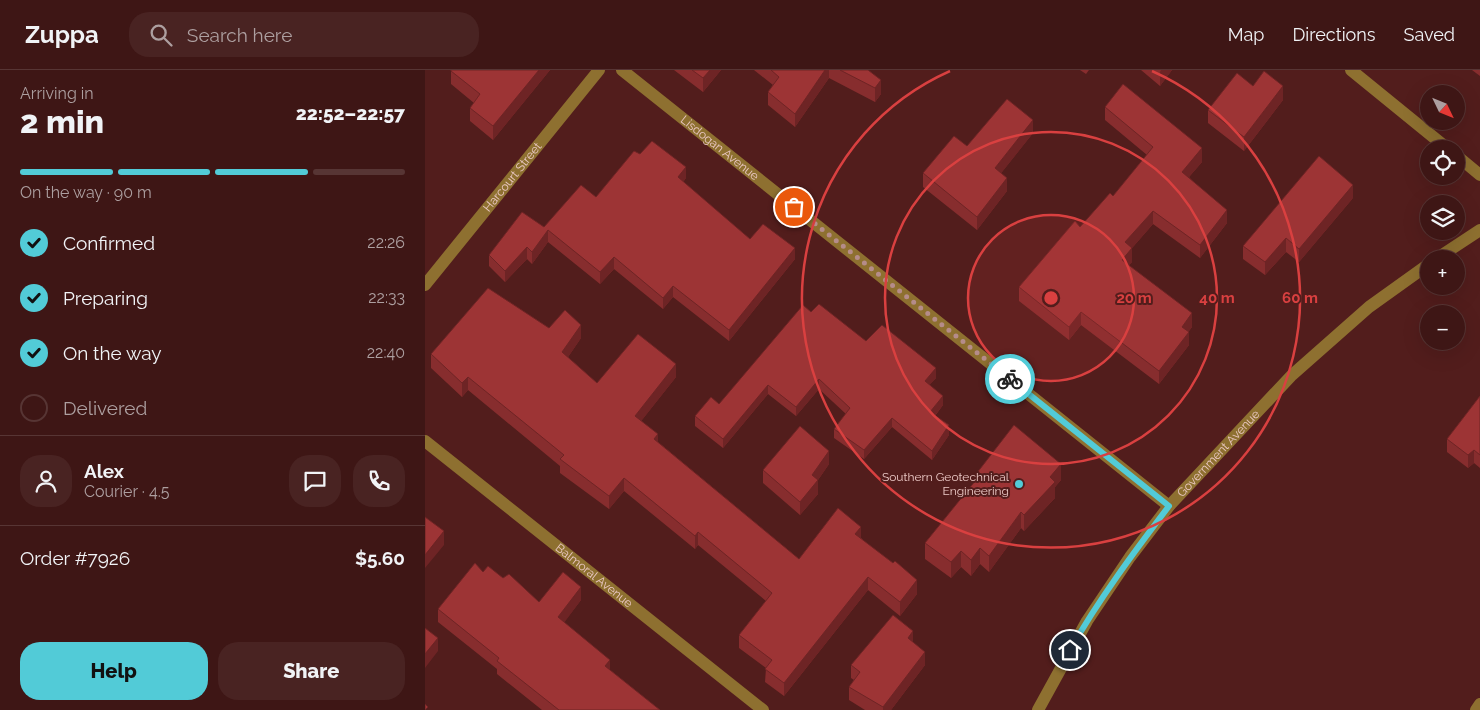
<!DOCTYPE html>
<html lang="en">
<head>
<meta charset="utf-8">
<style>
  :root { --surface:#3e1615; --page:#492322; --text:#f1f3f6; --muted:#ad9fa0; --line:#573534; --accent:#52cbd7 }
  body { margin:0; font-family:Raleway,sans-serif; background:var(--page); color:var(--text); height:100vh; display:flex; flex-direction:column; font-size:19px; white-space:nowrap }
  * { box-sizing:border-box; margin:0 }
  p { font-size:16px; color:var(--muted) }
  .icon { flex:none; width:28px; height:28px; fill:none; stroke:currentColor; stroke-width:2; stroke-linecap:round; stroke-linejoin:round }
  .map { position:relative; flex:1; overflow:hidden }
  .drawer { display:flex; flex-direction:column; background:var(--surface); width:425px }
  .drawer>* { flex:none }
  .needle { width:32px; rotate:133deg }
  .fabs { position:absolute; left:995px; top:15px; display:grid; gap:10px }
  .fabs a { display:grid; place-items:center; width:45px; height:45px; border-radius:50%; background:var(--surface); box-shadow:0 5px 20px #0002,0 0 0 1px var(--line); font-size:25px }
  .pin { position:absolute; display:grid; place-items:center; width:42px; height:42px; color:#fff; margin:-21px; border:2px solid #fff; border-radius:50%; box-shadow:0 1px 5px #0007 }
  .courier { position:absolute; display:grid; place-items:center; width:50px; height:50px; margin:-25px; border:4px solid #52cbd7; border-radius:50%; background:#fff; color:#222; box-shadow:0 1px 6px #0007 }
  .overview em { font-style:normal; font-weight:800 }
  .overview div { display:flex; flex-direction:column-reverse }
  .overview { display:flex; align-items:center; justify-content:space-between; height:85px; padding:0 20px }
  h1 { font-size:32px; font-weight:800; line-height:38px }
  .bar { display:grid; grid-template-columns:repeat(4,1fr); gap:8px 5px; align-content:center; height:60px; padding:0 20px }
  .bar i { height:6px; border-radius:4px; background:var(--line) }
  .bar .on { background:var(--accent) }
  .bar p { grid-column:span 4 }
  .line { display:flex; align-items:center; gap:12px; padding:0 20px; border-top:1px solid var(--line) }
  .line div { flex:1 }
  .round { display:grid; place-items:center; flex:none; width:52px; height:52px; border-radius:20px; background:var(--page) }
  ol { padding:0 20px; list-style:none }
  li { display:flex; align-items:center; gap:15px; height:55px }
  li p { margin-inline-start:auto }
  li .icon { padding:5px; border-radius:50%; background:var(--accent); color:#111; stroke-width:4 }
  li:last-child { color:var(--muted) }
  li i { width:28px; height:28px; border:2px solid var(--line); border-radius:50% }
  .action { display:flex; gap:10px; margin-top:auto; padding:10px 20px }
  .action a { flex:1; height:58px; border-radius:20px; background:var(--accent); color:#111; font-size:20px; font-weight:800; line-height:58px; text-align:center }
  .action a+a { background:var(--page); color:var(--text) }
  header { display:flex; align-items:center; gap:30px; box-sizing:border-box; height:70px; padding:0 25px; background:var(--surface); border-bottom:1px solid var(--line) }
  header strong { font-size:24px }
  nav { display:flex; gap:28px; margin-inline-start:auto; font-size:18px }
  .search { width:350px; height:45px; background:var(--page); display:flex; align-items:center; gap:12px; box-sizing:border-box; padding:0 18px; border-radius:20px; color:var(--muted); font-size:19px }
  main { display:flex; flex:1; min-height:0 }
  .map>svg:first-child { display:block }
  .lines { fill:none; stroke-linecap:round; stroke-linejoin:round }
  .minor { stroke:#8e7030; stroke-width:12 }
  .wall { fill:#872d2e }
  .shaded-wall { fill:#6e2425 }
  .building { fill:#9d3435; stroke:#6e2425 }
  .done { stroke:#b58c8a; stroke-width:5; stroke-dasharray:0 9 }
  .route { stroke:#52cbd7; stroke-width:6 }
  .ring { fill:none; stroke:#d94040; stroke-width:2.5 }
  .poi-dot { fill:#52cbd7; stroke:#521d1c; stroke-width:2 }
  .labels { text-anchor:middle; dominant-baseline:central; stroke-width:4; stroke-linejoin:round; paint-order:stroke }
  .street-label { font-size:12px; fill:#ebc8c5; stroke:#521d1c }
  .poi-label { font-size:12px; fill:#ebc8c5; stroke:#521d1c; text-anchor:end }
  .centre { fill:#d94040; stroke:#521d1c; stroke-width:2.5 }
  .ring-label { font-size:15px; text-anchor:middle; font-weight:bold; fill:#d94040; stroke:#521d1c; stroke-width:4; stroke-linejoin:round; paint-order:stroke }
</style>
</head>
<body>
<header>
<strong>Zuppa</strong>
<div class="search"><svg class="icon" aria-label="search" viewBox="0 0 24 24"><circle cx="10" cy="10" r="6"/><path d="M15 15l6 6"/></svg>Search here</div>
<nav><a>Map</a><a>Directions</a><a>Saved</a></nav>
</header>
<main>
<section class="drawer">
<div class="overview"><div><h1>2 min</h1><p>Arriving in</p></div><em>22:52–22:57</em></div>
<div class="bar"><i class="on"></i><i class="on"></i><i class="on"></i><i></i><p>On the way · 90 m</p></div>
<ol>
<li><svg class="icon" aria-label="check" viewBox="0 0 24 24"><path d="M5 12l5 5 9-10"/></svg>Confirmed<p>22:26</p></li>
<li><svg class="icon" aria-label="check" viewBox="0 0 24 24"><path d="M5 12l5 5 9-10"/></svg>Preparing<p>22:33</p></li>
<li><svg class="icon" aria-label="check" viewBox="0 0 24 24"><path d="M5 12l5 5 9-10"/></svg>On the way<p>22:40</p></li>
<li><i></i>Delivered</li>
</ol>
<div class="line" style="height:90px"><a class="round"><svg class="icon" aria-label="person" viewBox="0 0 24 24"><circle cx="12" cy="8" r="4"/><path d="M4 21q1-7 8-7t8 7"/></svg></a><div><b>Alex</b><p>Courier · 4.5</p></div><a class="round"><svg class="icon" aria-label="chat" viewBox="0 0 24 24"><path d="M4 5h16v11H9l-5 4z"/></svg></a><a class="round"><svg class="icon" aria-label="phone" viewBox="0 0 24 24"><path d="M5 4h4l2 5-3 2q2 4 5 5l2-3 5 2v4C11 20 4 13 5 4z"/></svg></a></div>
<div class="line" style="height:65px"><div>Order #7926</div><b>$5.60</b></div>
<div class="action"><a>Help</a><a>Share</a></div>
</section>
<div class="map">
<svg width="1055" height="640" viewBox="0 0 1055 640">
  <rect width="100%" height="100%" fill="#521d1c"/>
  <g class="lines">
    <g class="minor">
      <path id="s1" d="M197,0l547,436"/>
      <path d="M926,0l97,79"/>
      <path d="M1031,85l24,20"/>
      <path d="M1011,189l44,-29"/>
      <path id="s2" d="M0,215l174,-215"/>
      <path id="s3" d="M0,371l338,269"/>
      <path id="s4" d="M613,640l49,-89 43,-64 39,-51 123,-131 77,-68 60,-43"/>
      <path d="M1051,640l4,-6"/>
    </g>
  </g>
  <path class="wall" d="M125,0l-57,70 -23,-19v-13l4,-5 -23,-19v-13z
    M249,0h47l-18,22z
    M329,0h114l13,24 -6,8 -46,-24 -34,49 -27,-22v-13l5,-7z
    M655,0h9l-3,4z
    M716,0h31l-12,16z
    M1047,0h8v6z
    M828,16l30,14 -39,51 -36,-28v-13z
    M680,37l97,55 -13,15 38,46 -27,35 -47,-34 -21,24v14l-3,3 63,62 -3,4v14l-30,39 -78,-59 -12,15 -50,-39v-14l61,-60 33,-31 34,-41 -42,-35z
    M608,63l-32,40 6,18 -30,39 -54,-43v-14l44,-27z
    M261,108l-3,4 67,57 45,20 -66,82 -56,-44 -10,12 -49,-40 -14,15 -52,-42 -16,22 -5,-5 -22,23 -16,-16v-11l55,-28 52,-30z
    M928,128l-54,64 -13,-10 -21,23 -22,-16v-13z
    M386,242l125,66 -7,7 14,20 -8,11 14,19 -17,25 -40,-33 -28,32 -30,-21v-9l12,-15 -27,-25 -23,27 -28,-22 -45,54 -28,-22v-10l24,-12z
    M124,258l32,10 -13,19 29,26 79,-6 -35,44 17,21 141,117 62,-21 56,56 -17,22 -32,-26 -84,106 -19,-14 1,-14 -27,-20v-13l27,-34 -68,-56 -3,4 -71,-58 -15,18 -49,-36v-7l-92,-76 -6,7 -31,-29v-14z
    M1055,326v72l-6,-5 -6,5 -21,-16v-13z
    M404,394l-11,16v14l-18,21 -37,-32v-13z
    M548,408l88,2 -6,7v11l-31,33 -3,-3 -32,44 -9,-8 -9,12 -10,-9 -10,11 -26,-19v-16l48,-59z
    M58,502l20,6 36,24 42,-2 -17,22 46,48 50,40h-118l-45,-36v-5l-59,-47v-13z
    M488,572l12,23 -34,45h-26l-16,-10v-13l5,-7 -3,-2v-13z"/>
  <path class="shaded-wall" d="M114,0h11l-57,70v-14z
    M285,0h11l-18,22v-14z
    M400,0h4v8l-34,49v-13z
    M736,0h11l-12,16v-14z
    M456,10v14l-6,8v-14z
    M858,16v14l-39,51v-14z
    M608,50v13l-38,48v-13z
    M777,78v14l-20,23v-13z
    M261,97v11l-8,11v-12z
    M582,108v13l-30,39v-13z
    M928,115v13l-54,64v-13z
    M802,140v13l-27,35v-13z
    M728,141v13l-21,24v14l-10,11v-13l3,-18z
    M123,160v12l-16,22v-12z
    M861,168v14l-21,23v-13z
    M102,177v12l-22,23v-11z
    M370,178v11l-66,82v-11z
    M189,187v12l-14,15v-12z
    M248,216v11l-10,12v-11z
    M656,242v13l-12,15v-13z
    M767,243v14l-10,13v-13z
    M156,255v13l-19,28v-14z
    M764,262v13l-30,39v-13z
    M251,294v13l-41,52v-13z
    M511,298v10l-11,12v-9z
    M43,307v13l-6,7v-14z
    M394,309v10l-23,27v-9z
    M343,315v9l-45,54v-9z
    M518,326v9l-13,17v-10z
    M467,348v9l-28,32v-9z
    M524,355v10l-17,25v-9z
    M233,364v14l-4,-9z
    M1049,380v13l-6,5v-13z
    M404,381v13l-13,19 2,-3v14l-18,21v-13l12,-27z
    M636,394v16l-6,7v11l-31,33v-16l26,-38z
    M199,408v13l-15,18v-13z
    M596,442v16l-32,44v-16z
    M436,457v13l-6,-6z
    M19,461v14l-19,23v-13z
    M273,462v13l-3,4v-13z
    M555,478v16l-9,12v-16z
    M536,481v16l-10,11v-16z
    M443,507v13l-84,106v-13z
    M492,510v14l-17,22v-14z
    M156,517v13l-23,31v-14z
    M488,561v14l-5,-7z
    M13,568v13l-13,17v-14z
    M500,582v13l-34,45h-8v-3z
    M185,590v14l-5,-8z"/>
  <path class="building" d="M26,0h88l-46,56 -23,-18 10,-14 -29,-23z
    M267,0h18l-7,8z
    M346,0h54l-30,44 -27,-22 11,-15z
    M415,0h28l13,10 -6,8z
    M839,1l19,15 -39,51 -36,-27 29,-37 16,13z
    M698,14l79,64 -20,24 45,38 -27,35 -47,-34 -28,31 7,6 -10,12 70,53 -10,14 7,5 -30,39 -78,-59 -12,15 -50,-40 56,-66 5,6 30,-34 3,3 40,-49 -48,-40z
    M582,29l26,21 -38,48 12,10 -30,39 -54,-44 31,-37 13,10z
    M227,71l34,26 -8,10 72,62 13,-15 32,24 -66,82 -56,-44 -10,12 -49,-41 -14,15 -52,-42 -16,22 -5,-5 -22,24 -16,-16 33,-43 22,15 37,-42 15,12 38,-46 6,3z
    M894,86l34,29 -54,64 -13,-11 -21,24 -22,-16z
    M63,218l61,40 16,-18 16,15 -19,27 35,31 41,-49 38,30 -41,52 23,18 -4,5 145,120 39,-51 23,19 -6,7 38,29 2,-2 22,19 -17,22 -32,-25 -84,106 -19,-14 7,-9 -33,-25 33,-42 -74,-61 -3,4 -71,-58 -15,18 -49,-37 4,-4 -96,-78 -6,6 -31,-29z
    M394,234l47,37 16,-16 54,43 -11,13 18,15 -13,16 19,13 -17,26 -40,-33 -28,32 -30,-21 16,-21 -31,-29 -23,28 -28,-22 -45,54 -28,-23 16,-19 8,7 84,-99 8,7z
    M1055,326v59l-6,-5 -6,5 -21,-16z
    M589,355l47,39 -11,13 5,5 -31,33 -3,-3 -32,44 -9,-8 -9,12 -10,-9 -10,11 -26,-19 51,-63 -3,-2z
    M375,356l29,25 -17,24 6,5 -18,22 -37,-32z
    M0,447l19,14 -19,24z
    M50,493l8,9 5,-6 15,12 6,-4 30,28 24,-30 18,15 -23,30 52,43 -5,6 55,44h-101l-62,-49 2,-3 -61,-49z
    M468,545l20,16 -5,7 17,14 -42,55 -34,-20 11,-15 -9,-7z
    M0,558l13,10 -13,16z
    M0,634l3,3 -3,3z"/>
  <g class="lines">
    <path class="done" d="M369,137l216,172"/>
    <path class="route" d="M585,309l159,127c-35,46 -70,93 -99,144"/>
  </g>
  <circle cx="626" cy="228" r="83" fill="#d94040" fill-opacity=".12"/>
  <g class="ring">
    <circle cx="626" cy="228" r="83"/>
    <circle cx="626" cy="228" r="166"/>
    <path d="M727 1A249 249 0 1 1 525 1"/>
  </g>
  <circle class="poi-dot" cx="594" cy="414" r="5"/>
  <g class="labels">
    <g class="street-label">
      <text stroke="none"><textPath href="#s1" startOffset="125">Lisdogan Avenue</textPath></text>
      <text stroke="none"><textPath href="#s2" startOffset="139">Harcourt Street</textPath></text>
      <text stroke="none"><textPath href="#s4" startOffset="315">Government Avenue</textPath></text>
      <text stroke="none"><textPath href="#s3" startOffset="216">Balmoral Avenue</textPath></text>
    </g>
    <g class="poi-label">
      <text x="584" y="407">Southern Geotechnical<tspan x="584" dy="14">Engineering</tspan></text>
    </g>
  </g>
  <circle cx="626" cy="228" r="8" class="centre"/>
  <g class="ring-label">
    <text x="709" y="233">20 m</text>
    <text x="792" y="233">40 m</text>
    <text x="875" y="233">60 m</text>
  </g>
</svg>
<div class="fabs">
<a><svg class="needle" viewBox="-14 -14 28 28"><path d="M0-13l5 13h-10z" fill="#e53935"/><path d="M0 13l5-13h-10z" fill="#ad9fa0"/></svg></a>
<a><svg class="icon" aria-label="locate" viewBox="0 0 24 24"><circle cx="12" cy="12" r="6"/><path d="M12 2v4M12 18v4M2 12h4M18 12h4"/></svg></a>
<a><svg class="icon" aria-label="layers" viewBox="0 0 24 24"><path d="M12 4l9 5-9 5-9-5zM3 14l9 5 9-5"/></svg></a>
<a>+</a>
<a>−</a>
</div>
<div class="pin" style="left:369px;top:137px;background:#ea580c"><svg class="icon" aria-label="bag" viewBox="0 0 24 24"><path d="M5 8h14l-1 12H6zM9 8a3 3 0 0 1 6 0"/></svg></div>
<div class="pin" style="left:645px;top:580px;background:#1f2937"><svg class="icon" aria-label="home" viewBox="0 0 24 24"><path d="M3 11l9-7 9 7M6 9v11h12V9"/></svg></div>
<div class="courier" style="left:585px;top:309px"><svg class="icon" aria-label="bike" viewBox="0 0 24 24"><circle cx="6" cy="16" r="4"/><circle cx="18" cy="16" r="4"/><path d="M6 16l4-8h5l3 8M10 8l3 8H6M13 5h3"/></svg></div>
</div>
</main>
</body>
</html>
